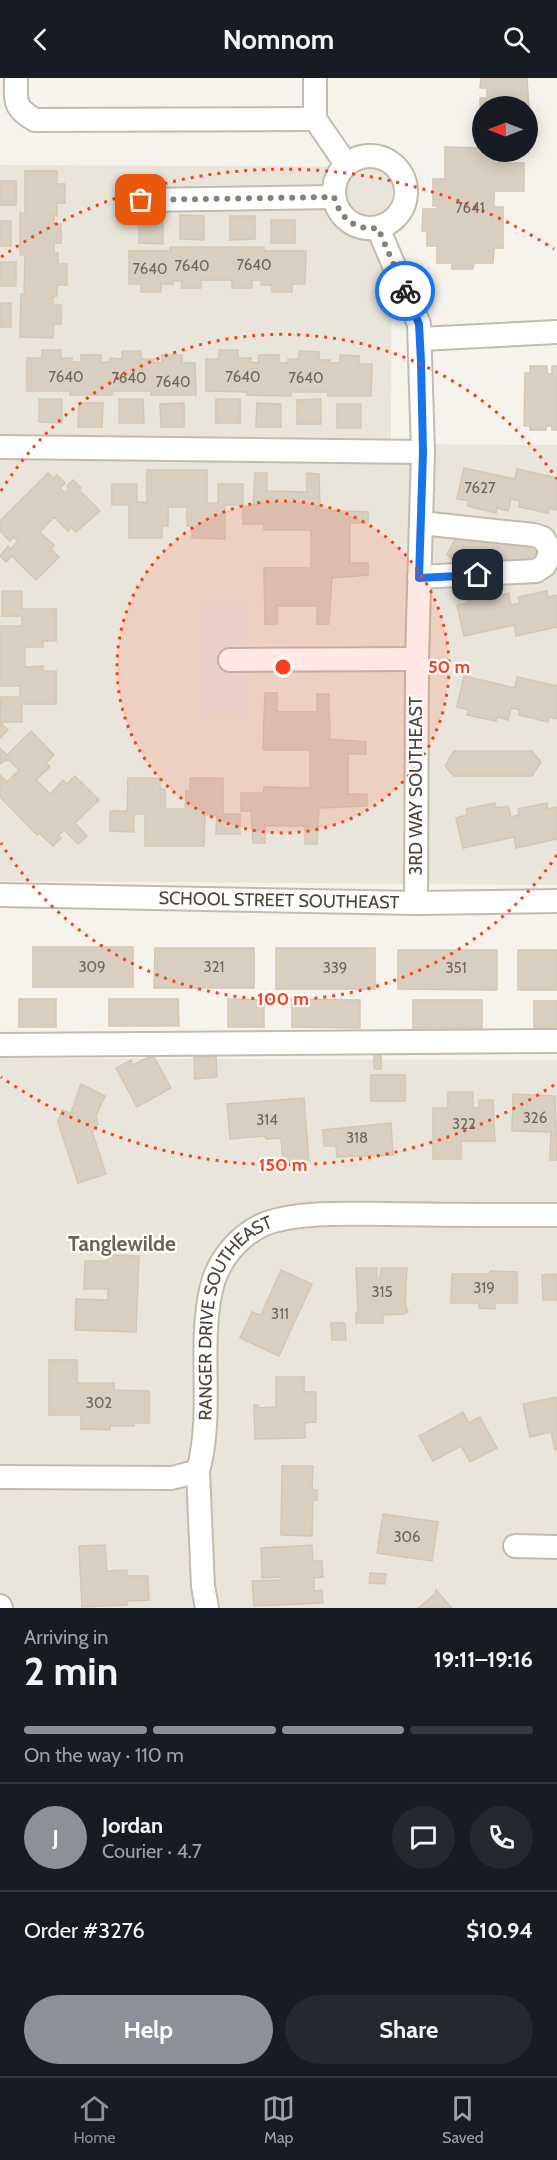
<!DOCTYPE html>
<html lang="en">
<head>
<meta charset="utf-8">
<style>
  :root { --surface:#171b24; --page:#242831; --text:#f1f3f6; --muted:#9ea1a6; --line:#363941; --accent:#8c9099 }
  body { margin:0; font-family:Cabin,sans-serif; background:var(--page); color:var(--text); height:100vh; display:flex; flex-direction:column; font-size:22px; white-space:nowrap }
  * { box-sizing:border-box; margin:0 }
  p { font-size:20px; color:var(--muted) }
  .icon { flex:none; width:33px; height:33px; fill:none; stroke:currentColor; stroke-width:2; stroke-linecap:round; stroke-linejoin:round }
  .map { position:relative; height:1530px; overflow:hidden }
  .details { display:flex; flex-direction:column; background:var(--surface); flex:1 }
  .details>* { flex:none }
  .needle { width:39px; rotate:270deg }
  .fabs { position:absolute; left:472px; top:18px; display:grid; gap:12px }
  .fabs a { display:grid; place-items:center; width:66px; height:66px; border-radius:50%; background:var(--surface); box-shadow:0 3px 15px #0003; font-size:30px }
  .pin { position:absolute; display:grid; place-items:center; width:51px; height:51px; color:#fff; margin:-26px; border-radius:12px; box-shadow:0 3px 9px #0006 }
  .courier { position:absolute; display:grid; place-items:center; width:60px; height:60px; margin:-30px; border:4px solid #1a73e8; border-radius:50%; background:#fff; color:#222; box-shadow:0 2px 8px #0007 }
  .overview em { font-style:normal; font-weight:800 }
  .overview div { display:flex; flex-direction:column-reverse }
  .overview { display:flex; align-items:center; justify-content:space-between; height:102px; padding:0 24px }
  h1 { font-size:39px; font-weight:800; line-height:45px }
  .bar { display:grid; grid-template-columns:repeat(4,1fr); gap:9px 6px; align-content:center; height:72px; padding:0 24px }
  .bar i { height:8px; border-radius:4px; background:var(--line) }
  .bar .active { background:var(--accent) }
  .bar p { grid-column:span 4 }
  .line { display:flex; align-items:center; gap:15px; padding:0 24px; border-top:2px solid var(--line) }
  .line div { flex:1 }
  .round { display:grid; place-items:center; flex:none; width:63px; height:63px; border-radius:32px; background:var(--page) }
  .action { display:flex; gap:12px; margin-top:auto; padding:12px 24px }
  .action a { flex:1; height:69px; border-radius:36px; background:var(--accent); color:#fff; font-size:24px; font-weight:800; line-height:69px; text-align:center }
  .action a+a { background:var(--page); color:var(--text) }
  header { display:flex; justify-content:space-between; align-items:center; height:78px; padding:0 24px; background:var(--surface); font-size:27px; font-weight:800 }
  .dock { display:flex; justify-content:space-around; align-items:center; height:84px; border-top:2px solid var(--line); background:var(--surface); font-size:16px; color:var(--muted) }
  .dock a { display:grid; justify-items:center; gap:3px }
  .dock .active { color:var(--accent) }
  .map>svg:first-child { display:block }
  .residential { fill:#eae5da }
  .parking { fill:#e5e3e0 }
  .building { fill:#d8cfc1; stroke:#d3c7b4; stroke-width:1.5 }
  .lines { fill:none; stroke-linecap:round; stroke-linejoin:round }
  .minor-casing { stroke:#c2bbae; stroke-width:26 }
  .minor { stroke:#fff; stroke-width:22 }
  .done { stroke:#878178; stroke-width:6; stroke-dasharray:0 10.8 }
  .route { stroke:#1a73e8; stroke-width:8 }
  .ring { fill:none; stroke:#fc3f1d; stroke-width:3; stroke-dasharray:3 6 }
  .labels { text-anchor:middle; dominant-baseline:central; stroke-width:4.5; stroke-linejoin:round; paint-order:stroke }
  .number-label { font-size:15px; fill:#6e675b }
  .street-label { font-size:18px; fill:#4b4439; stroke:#fff }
  .quarter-label { font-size:21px; font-weight:bold; fill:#6e6250; stroke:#fff }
  .centre { fill:#fc3f1d; stroke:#fff; stroke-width:3 }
  .ring-label { font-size:18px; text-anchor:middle; font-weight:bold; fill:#fc3f1d; stroke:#fff; stroke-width:4.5; stroke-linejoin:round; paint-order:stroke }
</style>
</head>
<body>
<header><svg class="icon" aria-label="back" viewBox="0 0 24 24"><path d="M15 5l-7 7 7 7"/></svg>Nomnom<svg class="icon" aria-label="search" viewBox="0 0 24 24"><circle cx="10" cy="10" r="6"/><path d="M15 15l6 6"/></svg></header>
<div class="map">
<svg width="557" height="1530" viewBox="0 0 557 1530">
  <rect width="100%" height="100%" fill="#f6f3ec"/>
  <path class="residential" d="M0,87l392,2 -1,277 166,1v440l-557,-4z
    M0,980l557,2v548h-557z"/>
  <path class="parking" d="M200,528h47v108h-47z"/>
  <path class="building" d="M481,0h46l2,30 -1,-2h-45v24h-3v-32h7v-10h-7z
    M445,69l38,1v4h11v11h30v28h-30v16h9v41h-9l-1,15h-19l-1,6h-21v-6h-15v-17h-10v-15h-5l1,-22h14v-3h-4v-27h12z
    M25,93h32v13h8v19h-8v13l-3,-1v9h7v19h-7v10h4v11h9v21h-10v11h-4v9h8v19h-7l-1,14 -33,-1 1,-43h3l1,-39h-5v-42h5z
    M0,103h16v24h-16z
    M180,137l24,1v24l-24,-1z
    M230,138h25v23l-25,1z
    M139,141l24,1v24l-24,-1z
    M271,142h24v23h-24z
    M0,143h11v25h-11z
    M170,169h94v4h42l-1,33h-13v8h-20v-7h-11v-5h-9v8h-20v-8h-31v8h-20l1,-7h-9v3h-12v8h-20v-8h-12v-33h41z
    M0,184h16v24h-16z
    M0,225h11v24h-11z
    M42,272h19v8h11v4h9v-7h20v7h9v-4l12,1v-8h19v8h13v3l8,1v-8h20v8h13l1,32h-45v-4h-39v4h-42v-4h-43v-33h15z
    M219,272h19v8h13l-1,4 8,1 1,-8h20v8h9v-4h11v-8l20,1v8h11v3h10v-8l19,1v8h13l-1,32h-43v-4h-37v4l-44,-1v-3l-41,-1v-32h13z
    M530,288h17v8h5v-8h5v64h-5v-4h-6v4h-16v-4h-6l1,-53h5z
    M39,321h23v24l-23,-1z
    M119,321h24l1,24h-25z
    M216,321h24v24h-24z
    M321,321v25h-24v-24z
    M79,325h24l-1,24h-24z
    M184,325v24h-23l-1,-23z
    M257,325l24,1v23h-25z
    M337,326h24v24h-24z
    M464,390l51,11 2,-10 40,9v32l-8,-2 -1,5 -29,-6 1,-6 -9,-2 -3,12 -11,-3 -1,5 -29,-7 2,-5 -12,-2z
    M147,392h60v33h11v-19h25v21h-18v34l-33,-1v-12h-5v-19h-19v19h-6v12h-33v-33h-17v-21h25v18h10z
    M48,395l6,6 3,-4 8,8 -5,5 5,5 4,-5 -2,-2 6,-6 8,8 -2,2 21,21 -24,21 -5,-5 -3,4 -14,-14 -14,15 14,13 -3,4 8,8 -23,23 -24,-24 -6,6 -6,-6 8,-10 3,3 7,-8 -5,-4 -3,4 -10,-10v-10z
    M255,395h12v18l40,1v-19l12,1 1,36 48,2v11h-18v40h18v12l-36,3 -3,46h-12v-18h-40v18h-12l-1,-56h47v-38h-47v-6h-21v-18h10z
    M455,462h78l9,10 -9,14h-78l-8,-10z
    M496,512l1,6 12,-3 2,12 9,-2 -2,-6 29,-6 1,6 9,-2v32l-41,9 -2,-11 -50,11 -7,-31 11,-2 -1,-6z
    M2,513h20v18h34v32h-13v6h-18v20l18,-1v5h13v33h-34v18h-22l1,-25h19v-11h-20v-60h22v-10h-20z
    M464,598l51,12 2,-11 40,9v33l-8,-2 -1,5 -29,-7 1,-5 -9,-2 -3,12 -11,-3 -1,4 -29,-6 2,-5 -12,-3z
    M265,615h12v19h40v-18h12l1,45 36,3v12h-18v40h19v12l-48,2 -2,36h-12v-18h-40v17h-12l-2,-32h-10v-18h22l1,-6 46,1v-38h-47z
    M0,644l8,8 -8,8z
    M31,653l23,24 -8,8 4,4 -14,13 14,14 13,-14 4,4 8,-8 24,24 -24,23 12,13 -9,8 -14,-14 -6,6 3,2 -8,8 -14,-13 -2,2 -37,-38v-22l7,7 12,-12 -11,-11 -8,5v-16l7,7z
    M454,673h78l9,11 -9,14h-78l-9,-10z
    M128,700h32v11h5v20h20l1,-18h4v-13h33v36h17v20h-24l1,-19h-12l-1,31h-59v-32h-11v18l-24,-1v-20h17z
    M495,725l1,5 12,-2 3,11 8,-2 -1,-6 29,-6 1,6 9,-2v32l-41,9 -2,-11 -51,11 -7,-30 11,-3 -1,-6z
    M33,869h100v40h-100z
    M155,870h99v40h-100z
    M276,870h99v41h-99z
    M398,872h99v40l-99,-1z
    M518,872h39v40h-39z
    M19,921h37v28h-37z
    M109,921h69l1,27h-70z
    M228,921l36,1v27h-36z
    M292,921l68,1v28l-68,-1z
    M413,922h69v28h-69z
    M534,923h23v28h-23z
    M374,971h7v20h-7z
    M153,977l18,33 -34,19 -21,-39 15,-8 2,5z
    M216,978l1,21 -22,2 -1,-22z
    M371,997h34v26h-34z
    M81,1006l24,12 -9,20 2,8 -6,7 14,43 -28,9 -20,-61 4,-12 9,3z
    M448,1014h25v16h6v-8h14l2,41h-34v18h-28v-51h15z
    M513,1016l42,2 2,64h-7l1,-28 -39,-1z
    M304,1020l5,63 -26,2 -2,-25 -15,1 -1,-3 -35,3 -3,-35z
    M391,1045l2,32 -56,2 -1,-11h-12l-1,-16z
    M108,1177l31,1 -3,76 -61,-2 1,-31 32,1v-11h-24l1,-28h23z
    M356,1190h21v10l3,1 1,-11h26l-2,35 3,9 -3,2 -22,1v8h-27v-10h2z
    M281,1192l31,14 -33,72 -39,-18 12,-26 9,3z
    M490,1193l27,1v31h-22v6l-16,-1v-5h-28l1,-29h38z
    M557,1196v26h-14l-1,-25z
    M331,1245h14l1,17h-14z
    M49,1282h28v23h37v7l35,1v32h-15v3h-24v4l-29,-1v-14h-32z
    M276,1299h28v15h12v30l-11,1v15l-50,1 -1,-34h4l1,3 17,-1z
    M557,1319v52l-2,1 -4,-18 -21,5 -7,-33z
    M463,1334l6,11 11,-6 17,31 -27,14 -9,-16 -28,15 -14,-25z
    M282,1388h31l-1,24h5v10h-4l-1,36 -31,-1z
    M383,1436l55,8 -6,39 -55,-8z
    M105,1467l2,26 20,-1v6h21l1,24 -22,1v4l-45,2 -3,-61z
    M312,1467l1,16h9l1,16 -9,1v13l8,-1 1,13 -69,3 -2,-25 30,-1v-3l-20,1 -1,-30z
    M370,1495l16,1 -1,10 -16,-1z
    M436,1512l16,18h-34l17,-14z"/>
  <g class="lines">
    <defs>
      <g id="minor">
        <path d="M16,0c0,24 -3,29 19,42l280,-1"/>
        <path d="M315,0v41l31,45"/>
        <circle cx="370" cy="114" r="36"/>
        <path d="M141,122l193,-3"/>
        <path d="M378,150l41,96 4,128 -6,207 -1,244"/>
        <path d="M420,261l137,-7"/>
        <path d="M0,369l423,5"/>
        <path d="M419,499l117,-6 9,-6 6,-14 -8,-13 -9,-3 -113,-12"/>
        <path d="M230,582l187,-1"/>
        <path id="s1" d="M0,817l416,8 141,-2"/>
        <path d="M0,967l557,-4"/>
        <path d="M198,1393l5,115 4,22"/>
        <path id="s2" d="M0,1399l172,1 26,-7c16,-59 0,-122 13,-181 6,-29 28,-56 56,-67 35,-12 85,-9 122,-9 56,1 112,1 168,1"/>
        <path d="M515,1468l42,1"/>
        <path d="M0,1528l1,2"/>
      </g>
    </defs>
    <use href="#minor" class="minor-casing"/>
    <use href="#minor" class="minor"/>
  </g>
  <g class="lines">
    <path class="done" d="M141,122l193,-3c6,21 21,34 44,31l27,63"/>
    <path class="route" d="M405,213l14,33 2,38 2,90 -4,126 59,-3"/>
  </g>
  <circle cx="283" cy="589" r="166" fill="#fc3f1d" fill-opacity=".12"/>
  <g class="ring">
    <circle cx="283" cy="589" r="166"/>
    <path d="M557 777A332 332 0 0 1 1 765M1 413A332 332 0 0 1 557 401"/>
    <path d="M554 1007A498 498 0 0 1 1 999M1 179A498 498 0 0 1 554 171"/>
  </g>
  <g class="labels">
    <g class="number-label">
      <text x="470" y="130">7641</text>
      <text x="254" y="187">7640</text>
      <text x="192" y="188">7640</text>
      <text x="150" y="191">7640</text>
      <text x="66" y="299">7640</text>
      <text x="243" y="299">7640</text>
      <text x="129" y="300">7640</text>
      <text x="306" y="300">7640</text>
      <text x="173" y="304">7640</text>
      <text x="480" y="410">7627</text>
      <text x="92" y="889">309</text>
      <text x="214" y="889">321</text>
      <text x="335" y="890">339</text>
      <text x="456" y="890">351</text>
      <text x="535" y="1040">326</text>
      <text x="267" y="1042">314</text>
      <text x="464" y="1046">322</text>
      <text x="357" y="1060">318</text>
      <text x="484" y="1210">319</text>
      <text x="382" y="1214">315</text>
      <text x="280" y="1236">311</text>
      <text x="99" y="1325">302</text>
      <text x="407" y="1459">306</text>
    </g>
    <g class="street-label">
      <text transform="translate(416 708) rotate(-90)">3RD WAY SOUTHEAST</text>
      <text stroke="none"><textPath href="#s1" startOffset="279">SCHOOL STREET SOUTHEAST</textPath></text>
      <text stroke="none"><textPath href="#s2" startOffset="363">RANGER DRIVE SOUTHEAST</textPath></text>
    </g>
    <g class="quarter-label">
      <text x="122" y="1165">Tanglewilde</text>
    </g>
  </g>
  <circle cx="283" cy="589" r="9" class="centre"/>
  <g class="ring-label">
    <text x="449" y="595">50 m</text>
    <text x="283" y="927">100 m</text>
    <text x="283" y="1093">150 m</text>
  </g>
</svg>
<div class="fabs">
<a><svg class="needle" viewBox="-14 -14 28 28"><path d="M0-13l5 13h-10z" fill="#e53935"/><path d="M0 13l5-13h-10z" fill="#9ea1a6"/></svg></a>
</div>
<div class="pin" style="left:141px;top:122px;background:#ea580c"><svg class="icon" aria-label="bag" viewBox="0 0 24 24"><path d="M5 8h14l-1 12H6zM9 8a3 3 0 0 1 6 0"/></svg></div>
<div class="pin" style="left:478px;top:497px;background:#1f2937"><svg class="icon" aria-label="home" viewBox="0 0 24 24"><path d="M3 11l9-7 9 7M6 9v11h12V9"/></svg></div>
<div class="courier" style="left:405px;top:213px"><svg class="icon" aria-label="bike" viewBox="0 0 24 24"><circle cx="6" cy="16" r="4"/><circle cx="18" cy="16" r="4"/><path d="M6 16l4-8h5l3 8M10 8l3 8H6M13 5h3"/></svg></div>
</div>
<section class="details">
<div class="overview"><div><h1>2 min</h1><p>Arriving in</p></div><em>19:11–19:16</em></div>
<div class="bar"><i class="active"></i><i class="active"></i><i class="active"></i><i></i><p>On the way · 110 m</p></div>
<div class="line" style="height:108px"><b class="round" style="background:var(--accent);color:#fff">J</b><div><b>Jordan</b><p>Courier · 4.7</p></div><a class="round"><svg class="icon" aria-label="chat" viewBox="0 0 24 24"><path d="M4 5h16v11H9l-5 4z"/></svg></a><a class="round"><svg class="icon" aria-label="phone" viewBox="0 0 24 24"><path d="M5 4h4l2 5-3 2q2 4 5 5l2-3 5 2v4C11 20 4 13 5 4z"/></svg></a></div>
<div class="line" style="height:78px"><div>Order #3276</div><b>$10.94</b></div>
<div class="action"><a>Help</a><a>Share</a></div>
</section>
<nav class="dock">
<a class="active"><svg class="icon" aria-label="home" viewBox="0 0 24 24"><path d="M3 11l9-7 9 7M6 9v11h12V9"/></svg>Home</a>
<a><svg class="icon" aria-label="map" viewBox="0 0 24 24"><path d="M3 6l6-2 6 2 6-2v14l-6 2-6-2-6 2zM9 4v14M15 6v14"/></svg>Map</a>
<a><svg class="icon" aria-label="saved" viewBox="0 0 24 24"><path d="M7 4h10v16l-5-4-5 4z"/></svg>Saved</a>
</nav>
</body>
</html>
